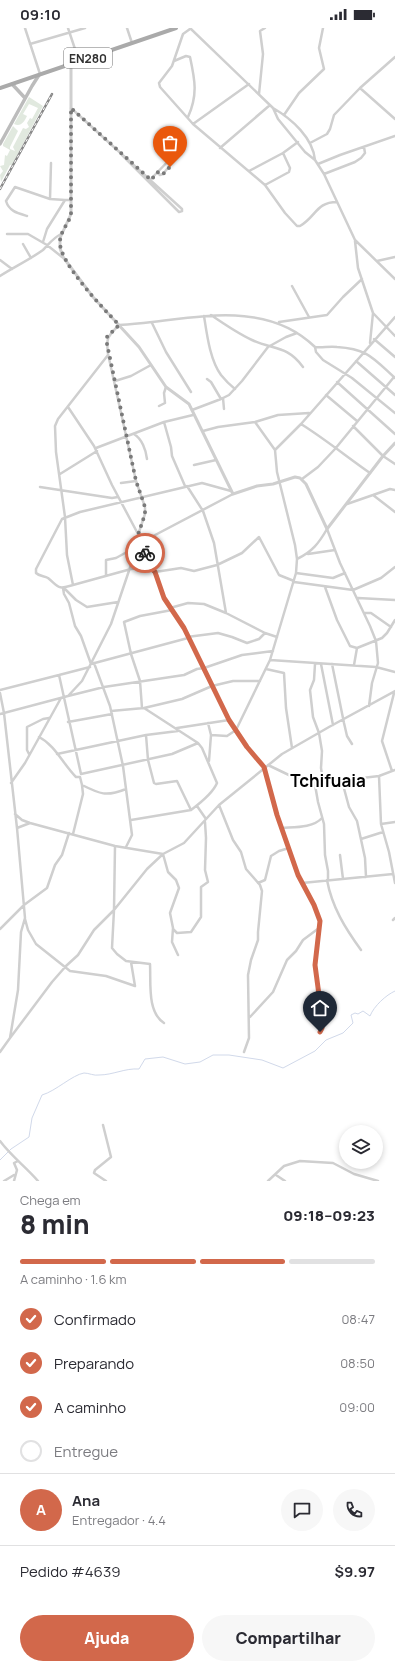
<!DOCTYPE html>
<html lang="pt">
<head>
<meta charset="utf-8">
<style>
  :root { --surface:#fff; --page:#f7f7f7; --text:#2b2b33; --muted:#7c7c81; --line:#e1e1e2; --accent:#d2684b }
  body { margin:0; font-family:Manrope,sans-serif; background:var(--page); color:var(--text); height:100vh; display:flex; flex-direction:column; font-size:15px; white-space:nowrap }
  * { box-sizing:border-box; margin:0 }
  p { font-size:13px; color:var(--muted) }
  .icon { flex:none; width:22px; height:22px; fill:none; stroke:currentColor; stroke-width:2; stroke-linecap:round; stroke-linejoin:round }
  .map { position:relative; height:1153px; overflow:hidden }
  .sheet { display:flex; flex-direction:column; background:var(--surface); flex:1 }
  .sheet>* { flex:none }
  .controls { position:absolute; left:339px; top:1097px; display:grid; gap:8px }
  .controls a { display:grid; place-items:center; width:44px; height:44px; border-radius:50%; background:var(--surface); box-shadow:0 2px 6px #0003; font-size:20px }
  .pin { position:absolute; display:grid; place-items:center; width:34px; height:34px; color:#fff; margin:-41px -17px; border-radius:50% 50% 50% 0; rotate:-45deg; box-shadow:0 0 4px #0007 }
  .pin .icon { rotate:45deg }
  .courier { position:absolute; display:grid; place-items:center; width:40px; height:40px; margin:-20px; border:3px solid #d2684b; border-radius:50%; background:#fff; color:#222; box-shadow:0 1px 5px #0007 }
  .headline em { font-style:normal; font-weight:800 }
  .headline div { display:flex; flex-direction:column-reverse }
  .headline { display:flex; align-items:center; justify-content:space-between; height:68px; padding:0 20px }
  h1 { font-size:26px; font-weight:800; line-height:30px }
  .bar { display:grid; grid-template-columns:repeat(4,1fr); gap:6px 4px; align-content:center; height:48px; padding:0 20px }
  .bar i { height:5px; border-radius:3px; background:var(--line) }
  .bar .selected { background:var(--accent) }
  .bar p { grid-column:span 4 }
  .line { display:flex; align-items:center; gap:10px; padding:0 20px; border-top:1px solid var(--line) }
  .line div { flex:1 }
  .round { display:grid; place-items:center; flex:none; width:42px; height:42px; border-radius:21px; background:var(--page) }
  ol { padding:0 20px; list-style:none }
  li { display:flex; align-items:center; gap:12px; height:44px }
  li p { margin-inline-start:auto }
  li .icon { padding:4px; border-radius:50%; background:var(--accent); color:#fff; stroke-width:4 }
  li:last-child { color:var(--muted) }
  li i { width:22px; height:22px; border:2px solid var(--line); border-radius:50% }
  .cta { display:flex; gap:8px; margin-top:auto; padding:8px 20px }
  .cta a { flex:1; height:46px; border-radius:24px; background:var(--accent); color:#fff; font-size:16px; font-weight:800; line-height:46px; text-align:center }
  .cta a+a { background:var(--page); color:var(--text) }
  .status { display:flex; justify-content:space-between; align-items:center; height:28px; padding:0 20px; background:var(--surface); direction:ltr }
  .status svg { height:11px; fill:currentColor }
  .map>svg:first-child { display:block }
  .green { fill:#e1e9df }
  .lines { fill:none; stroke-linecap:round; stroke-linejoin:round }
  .stream { stroke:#d1d9ea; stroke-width:1 }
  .minor { stroke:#cfcfcf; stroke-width:2.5 }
  .tertiary { stroke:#cfcfcf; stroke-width:3 }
  .secondary { stroke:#bcbcbc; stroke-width:3.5 }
  .primary { stroke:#aaa; stroke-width:4 }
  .rail-casing { stroke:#878787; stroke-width:2.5 }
  .rail { stroke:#fff; stroke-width:1; stroke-dasharray:3; stroke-linecap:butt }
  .done { stroke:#7a7a7a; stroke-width:4; stroke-dasharray:0 7.2 }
  .route { stroke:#d2684b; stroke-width:5 }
  .labels { text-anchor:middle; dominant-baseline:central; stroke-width:4; stroke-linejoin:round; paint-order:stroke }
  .shield { fill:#fff; stroke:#707070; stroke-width:1 }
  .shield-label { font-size:12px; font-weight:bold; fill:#323232 }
  .district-label { font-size:17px; font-weight:bold; fill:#000; stroke:#fff }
</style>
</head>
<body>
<div class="status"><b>09:10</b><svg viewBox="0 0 49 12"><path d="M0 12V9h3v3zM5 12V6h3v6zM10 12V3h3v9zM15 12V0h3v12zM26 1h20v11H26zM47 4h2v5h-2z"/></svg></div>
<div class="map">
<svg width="395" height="1153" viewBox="0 0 395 1153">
  <rect width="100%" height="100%" fill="#fff"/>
  <path class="green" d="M29,69l14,9 -31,59h-2l-9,17 -1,-7 3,-4 -3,-5 4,-1 1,-10 2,1 3,-6 -7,-4v-2l10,-18 5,5 -8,16v2l5,2 -2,-4 10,-19 3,1 3,-2 -2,-4 3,-5 2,1 6,-11 -9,-4 -6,10 4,2c-3,6 -6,11 -13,8z"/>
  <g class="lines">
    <path class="stream" d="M0,1132l11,-11 18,-12 3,-19 10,-23c14,-4 30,-20 42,-22 5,0 10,3 15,2 14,0 26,-7 40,-6l6,-10 18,-2 22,7 15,-2 13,-7h16l33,5 21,8 32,-17 11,-11 17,-7 10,-10 -2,-8 4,-2 3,1 5,-3 7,5c4,-10 16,-21 25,-25"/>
    <path class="minor" d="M25,0l15,46
      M68,0l11,33
      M127,0l5,15
      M190,0l83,80c19,11 40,30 42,52
      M190,1l-7,5 -11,32 -13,17 1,4 33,37 72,61 20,28 12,13h3c16,-9 16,-24 37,-24
      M30,16l55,-16
      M174,33l12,-5 4,1c5,23 8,38 -2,60
      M360,60l35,31
      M259,66l4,-40 -3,-23 5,-3
      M71,80l111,101v2
      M273,80l5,11 27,33 10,8 9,14 31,66 40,39
      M284,87l15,-22 25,-24 -5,-21 4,-20
      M193,96l56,-40
      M310,115l17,-9 3,-5 4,-14 26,-27 35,-31
      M220,120l50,-43
      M122,127l57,57 3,-1
      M318,136l22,-9 55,-19
      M249,143l34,-18
      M158,145l2,2 3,-1 13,-16 -17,-18
      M324,146l31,-12 6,-4 4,-5 -1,-6
      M149,153l25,-26
      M265,157l24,-13 1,-4 -7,-15 15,-11
      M50,171l1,-36
      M27,188c-10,-3 -18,-5 -21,-15l9,-14 35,12 15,1
      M7,206h21l19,11 15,12
      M355,213l3,27 15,45 -3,30
      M43,214l4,-13 18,-29h6
      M23,216l8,14
      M0,232l12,9
      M377,233l18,-4
      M0,248c14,-9 29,-16 43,-26 6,-6 10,-12 18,-16
      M292,258l17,31
      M373,285l22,23
      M211,287c13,9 26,18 41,25 21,10 35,5 51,27
      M204,288c3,19 6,44 17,59 4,5 9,10 14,14
      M279,294l48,-7 16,-18 19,-18
      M152,295l14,29 25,40
      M374,311l21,18
      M315,319l1,5 7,8 29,18 43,35
      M108,327l-50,64 -3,7 1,26 9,65 2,38 6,30 58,-16 19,-2
      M356,333l39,34
      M207,351l4,3 10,17
      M115,353l16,-5 20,-11
      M337,354l58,52
      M326,367l31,26
      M223,370l1,11
      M159,378l6,-3 -1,-10 2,-6
      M68,379l26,39 18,39 26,49
      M192,382l29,-11 8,-4 13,-14 26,-34 18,-10 11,-4
      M164,394l7,25 1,9 13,30
      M255,394l20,28
      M301,396c24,15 46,33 69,49
      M353,398l30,30 12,8
      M203,403l15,-4 37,-5 23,-7 31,-2
      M134,406c8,5 12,16 13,25
      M96,420l68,-26 29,-7
      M194,437l22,-5
      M60,446l37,-23
      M302,451l16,-12 17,-18 59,-72
      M121,455l15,-2
      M187,458l16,25 11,32 12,70
      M40,459l72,11 6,-1
      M395,462l-5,-1 -17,6 22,17
      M347,476l26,-9
      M327,501l13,34 30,63 6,15 2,22 -6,20 -3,23
      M308,526l27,-4
      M297,531c15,-7 22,-16 30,-30
      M155,544l26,-4 13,3 23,-6 25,-12 17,-16 20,38 15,6
      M296,545l37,5 12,-5
      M106,548v-16l10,-2 20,-11
      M294,554l59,8 28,-12 14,-11
      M73,557c-16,5 -14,2 -25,-7 -4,-2 -9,-2 -12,-5v-4l26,-50 18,-7 122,-29 29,8
      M325,559l12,33 13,26 7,2
      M63,560l1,6 5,9 6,23 6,10 10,28 97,-26
      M64,560l12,12 11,7 31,-5
      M358,570l37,2
      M170,580l18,-5 16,1 22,9 39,20 12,4
      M364,585h7l20,14
      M187,609l31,-4 14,4 15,6 12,-4 6,-6
      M270,632l106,7 19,5
      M94,635l16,43 13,60 9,69 -6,12
      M315,636l-1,16 -4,10 3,27 6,16 3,18 -1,17 2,13
      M321,636l12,61
      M332,636l12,59 3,13 5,8
      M354,637l3,-17 25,-10 5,-5 8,-13
      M90,639l-31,8 22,99 91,-20 26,-11
      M266,641l18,4 2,35 6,40
      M0,662l59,-15
      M0,665l4,20 13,115 8,90 -4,14 -3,58 -8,48 -10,14
      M68,668l36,-9 80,-12 13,-6 7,-1 38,-13 31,-4
      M142,680l-2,-27 -9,-27 -7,-32 16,-6 32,-6
      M111,683l33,-3 38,-9 30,-13 21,-5h27
      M0,686l68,-18 14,-15 29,-57 27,-80 95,-50
      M68,694l44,-8
      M208,695l3,12 16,1 9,-6 34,-70 26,-87 1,-14 -2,-14 -18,-73 -2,-22 26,-26 94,-107
      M177,700l52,-8
      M146,707l2,25 6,23 2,1 21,-3 14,29
      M39,709c16,8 24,27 37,40h4l2,8c18,9 24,12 44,4
      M29,726l-2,-4v-23l16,-8 6,-1
      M57,726l89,-19 32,-4
      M209,733l2,-26
      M268,737l25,12 36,5 50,-6 16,-6
      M392,743l-10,-30 12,-48
      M379,748l2,48 8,28 6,31
      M314,751l4,23 6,22 1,31 3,16v9
      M342,753l7,26 8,14 8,37 1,19
      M11,755l14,-20 36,-65
      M219,777l14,35 8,12 5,17 14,16 2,6 -4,41v8l-7,20 -3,15 1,63 -5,14
      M197,778l9,13
      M15,786l7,6 8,3 85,23 48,8 5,18 8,8 3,8 -9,25 3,15 -1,14 6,13
      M131,792l60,-10c8,-6 22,-17 26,-27l-15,-35 -4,-5 -54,-35
      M381,796l14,-2
      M17,800l13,-5
      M282,800c12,-1 31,0 40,-10
      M73,806l10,-40 -1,-9
      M361,811l22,-7
      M115,818l-1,64 -2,38 5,6 9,7 24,3c1,19 -3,48 14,59
      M340,827l3,24
      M327,852c5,27 18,48 34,70
      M258,855l7,-3 6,-24 8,-5 10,-3
      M302,855l91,-9
      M25,891l3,11 8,14 34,27 36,5 29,10 -4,-24
      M393,892l2,-2
      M0,901l24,-24 23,-17 8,-23 7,-10 7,-22
      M173,901l4,4 14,-1 10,-15v-30l7,-5 -3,-12 1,-32 -1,-16
      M250,989l23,-25 14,-32 9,-9 7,-11 16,-12
      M320,1004l3,-3 -2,-19 -6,-45 5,-44 -6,-16 -16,-30 -21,-60 -13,-48 -17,-20 -18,-27 -45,-91 -20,-30 -9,-27 -5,-5 -12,-32 7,-21v-7l-9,-26 -28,-127c-2,-16 -1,-17 11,-29 64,-3 143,-30 196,22 7,1 14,-1 22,0 31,2 36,11 58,31
      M10,1010l42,-56 14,-16 12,-11 16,-25 20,-20 33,-41 16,-15 21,-11 35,-38 63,-51 47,-27 66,-36
      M103,1097l8,32 -16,13 -1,3 12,8
      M0,1113c11,15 26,26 38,40
      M276,1147l9,6
      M4,1153l10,-6
      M14,1153l3,-11 -3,-7 4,-2
      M268,1153l16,-15 16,-5 33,2 21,11 24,7"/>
    <path class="tertiary" d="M71,35v151l-11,24v10l3,9 30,40 46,50 27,40 23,17 44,90 24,-8 16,-2 22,-7 5,1 6,6 21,45 56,-73 12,-13"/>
    <path class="secondary" d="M12,56l13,14
      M0,116l32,-58 7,-11"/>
    <path class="primary" d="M0,60l176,-60"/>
    <defs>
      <path id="rail" d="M0,161l52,-95"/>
    </defs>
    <use href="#rail" class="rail-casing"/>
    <use href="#rail" class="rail"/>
  </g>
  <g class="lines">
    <path class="done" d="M145,525l-7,-18 7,-21v-7l-9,-26 -29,-137v-7l12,-12c-15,-16 -60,-62 -59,-83 0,-11 9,-18 11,-28v-106l80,72 7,-8 2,2h3l7,-7"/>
    <path class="route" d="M145,525l5,14 5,5 9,26 20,30 45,92 18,27 17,20 13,48 21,60 16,30 6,16 -5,44 6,45 1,18 -2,4"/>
  </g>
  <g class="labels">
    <rect class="shield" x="64" y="20" width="48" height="20" rx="3"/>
    <g class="shield-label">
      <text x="88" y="30">EN280</text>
    </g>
    <g class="district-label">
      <text x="328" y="752">Tchifuaia</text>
    </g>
  </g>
</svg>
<div class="controls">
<a><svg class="icon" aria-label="layers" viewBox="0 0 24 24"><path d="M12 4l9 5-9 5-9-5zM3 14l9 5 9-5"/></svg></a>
</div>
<div class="pin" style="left:170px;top:139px;background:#ea580c"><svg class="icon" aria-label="bag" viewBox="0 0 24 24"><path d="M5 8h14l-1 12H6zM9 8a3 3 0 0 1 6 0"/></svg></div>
<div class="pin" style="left:320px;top:1004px;background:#1f2937"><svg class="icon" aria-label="home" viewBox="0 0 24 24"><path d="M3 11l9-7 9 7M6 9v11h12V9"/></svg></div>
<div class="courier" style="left:145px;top:525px"><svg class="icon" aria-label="bike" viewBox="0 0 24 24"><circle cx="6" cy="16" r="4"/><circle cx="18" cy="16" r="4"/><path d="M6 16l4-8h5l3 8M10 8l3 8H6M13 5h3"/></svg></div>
</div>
<section class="sheet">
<div class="headline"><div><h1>8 min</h1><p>Chega em</p></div><em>09:18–09:23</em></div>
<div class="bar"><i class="selected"></i><i class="selected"></i><i class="selected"></i><i></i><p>A caminho · 1.6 km</p></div>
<ol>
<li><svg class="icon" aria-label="check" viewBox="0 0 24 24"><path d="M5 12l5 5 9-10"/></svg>Confirmado<p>08:47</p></li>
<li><svg class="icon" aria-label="check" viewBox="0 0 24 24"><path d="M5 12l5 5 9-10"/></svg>Preparando<p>08:50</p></li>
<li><svg class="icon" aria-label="check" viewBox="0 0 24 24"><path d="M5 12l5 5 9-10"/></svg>A caminho<p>09:00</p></li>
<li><i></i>Entregue</li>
</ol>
<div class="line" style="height:72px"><b class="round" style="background:var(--accent);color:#fff">A</b><div><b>Ana</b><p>Entregador · 4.4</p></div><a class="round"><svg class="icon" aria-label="chat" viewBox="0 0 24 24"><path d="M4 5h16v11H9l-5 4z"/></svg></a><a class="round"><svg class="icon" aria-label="phone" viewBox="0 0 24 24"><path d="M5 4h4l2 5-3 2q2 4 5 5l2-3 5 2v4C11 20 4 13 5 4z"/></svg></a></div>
<div class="line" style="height:52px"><div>Pedido #4639</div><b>$9.97</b></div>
<div class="cta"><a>Ajuda</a><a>Compartilhar</a></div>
</section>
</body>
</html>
